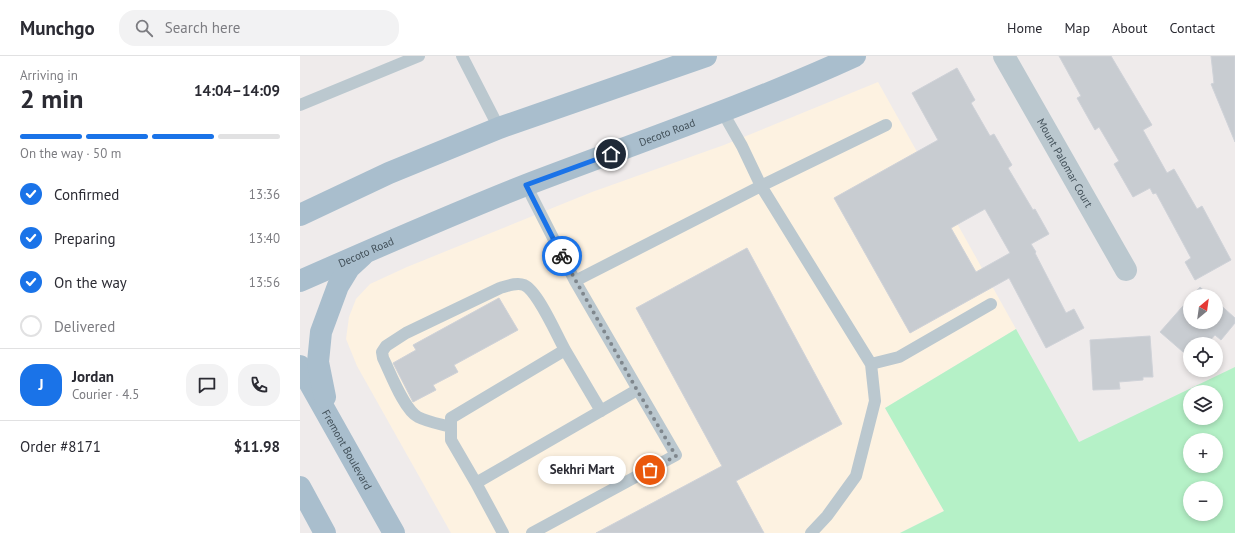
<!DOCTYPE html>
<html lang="en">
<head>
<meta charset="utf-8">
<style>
  :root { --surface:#fff; --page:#f2f2f3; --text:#2b2b33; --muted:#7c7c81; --line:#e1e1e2; --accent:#1a73e8 }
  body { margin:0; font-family:"PT Sans",sans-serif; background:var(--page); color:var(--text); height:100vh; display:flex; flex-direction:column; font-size:15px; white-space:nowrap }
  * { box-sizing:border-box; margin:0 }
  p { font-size:13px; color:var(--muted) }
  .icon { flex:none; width:22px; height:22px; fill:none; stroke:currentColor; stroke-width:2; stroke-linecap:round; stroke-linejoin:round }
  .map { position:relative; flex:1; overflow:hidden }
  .panel { display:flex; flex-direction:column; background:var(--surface); width:300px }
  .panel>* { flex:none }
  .needle { width:26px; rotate:29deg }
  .tools { position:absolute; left:883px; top:233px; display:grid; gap:8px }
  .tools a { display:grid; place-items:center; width:40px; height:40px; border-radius:50%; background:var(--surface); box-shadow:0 2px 6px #0003; font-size:20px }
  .pin { position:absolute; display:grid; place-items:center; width:34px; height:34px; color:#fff; margin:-17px; border:2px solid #fff; border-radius:50%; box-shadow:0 1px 4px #0007 }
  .courier { position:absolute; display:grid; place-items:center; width:40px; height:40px; margin:-20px; border:3px solid #1a73e8; border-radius:50%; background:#fff; color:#222; box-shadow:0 1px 5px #0007 }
  .bubble { position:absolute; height:28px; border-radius:14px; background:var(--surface); box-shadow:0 2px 6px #0003; font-size:13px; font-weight:800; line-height:28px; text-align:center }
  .overview em { font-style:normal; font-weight:800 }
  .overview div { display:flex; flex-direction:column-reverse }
  .overview { display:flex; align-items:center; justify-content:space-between; height:68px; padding:0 20px }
  h1 { font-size:26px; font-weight:800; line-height:30px }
  .bar { display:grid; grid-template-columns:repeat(4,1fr); gap:6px 4px; align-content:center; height:48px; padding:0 20px }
  .bar i { height:5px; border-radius:3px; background:var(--line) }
  .bar .current { background:var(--accent) }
  .bar p { grid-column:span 4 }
  .line { display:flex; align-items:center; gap:10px; padding:0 20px; border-top:1px solid var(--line) }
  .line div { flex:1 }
  .round { display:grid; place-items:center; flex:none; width:42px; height:42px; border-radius:16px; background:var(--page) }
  ol { padding:0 20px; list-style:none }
  li { display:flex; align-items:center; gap:12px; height:44px }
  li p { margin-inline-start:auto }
  li .icon { padding:4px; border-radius:50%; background:var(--accent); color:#fff; stroke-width:4 }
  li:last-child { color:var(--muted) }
  li i { width:22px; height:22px; border:2px solid var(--line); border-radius:50% }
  header { display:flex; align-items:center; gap:24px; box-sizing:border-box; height:56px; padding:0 20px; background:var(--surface); border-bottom:1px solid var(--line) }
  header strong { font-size:19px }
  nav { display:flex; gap:22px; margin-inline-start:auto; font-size:14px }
  .search { width:280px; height:36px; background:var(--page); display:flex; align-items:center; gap:10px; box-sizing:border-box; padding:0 14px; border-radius:16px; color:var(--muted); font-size:15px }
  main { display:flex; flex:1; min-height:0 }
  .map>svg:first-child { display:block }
  .commercial { fill:#fdf2e1 }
  .green { fill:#b5f1c7; fill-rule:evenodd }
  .building { fill:#c8ccd1; stroke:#cfd2d8; fill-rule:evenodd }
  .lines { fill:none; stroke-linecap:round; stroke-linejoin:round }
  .lane { stroke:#bbc8cf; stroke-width:12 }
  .street { stroke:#bbc8cf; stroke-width:22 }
  .primary { stroke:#a9becd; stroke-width:22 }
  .done { stroke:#7f878d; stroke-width:4; stroke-dasharray:0 7.2 }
  .route { stroke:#1a73e8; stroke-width:5 }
  .labels { text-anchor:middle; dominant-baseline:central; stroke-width:4; stroke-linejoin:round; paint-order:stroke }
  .street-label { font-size:11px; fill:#43515a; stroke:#fff }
</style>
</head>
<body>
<header>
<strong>Munchgo</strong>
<div class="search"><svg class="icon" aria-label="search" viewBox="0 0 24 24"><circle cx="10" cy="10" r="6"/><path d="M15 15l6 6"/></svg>Search here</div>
<nav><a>Home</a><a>Map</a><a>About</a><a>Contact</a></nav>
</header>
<main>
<section class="panel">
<div class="overview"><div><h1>2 min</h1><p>Arriving in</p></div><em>14:04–14:09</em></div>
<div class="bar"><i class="current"></i><i class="current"></i><i class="current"></i><i></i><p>On the way · 50 m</p></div>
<ol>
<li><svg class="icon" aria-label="check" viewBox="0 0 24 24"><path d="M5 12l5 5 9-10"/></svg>Confirmed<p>13:36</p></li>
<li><svg class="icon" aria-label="check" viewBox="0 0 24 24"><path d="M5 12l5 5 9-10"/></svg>Preparing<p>13:40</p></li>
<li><svg class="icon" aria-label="check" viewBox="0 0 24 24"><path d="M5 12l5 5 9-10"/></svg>On the way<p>13:56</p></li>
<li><i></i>Delivered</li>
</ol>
<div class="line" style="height:72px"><b class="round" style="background:var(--accent);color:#fff">J</b><div><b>Jordan</b><p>Courier · 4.5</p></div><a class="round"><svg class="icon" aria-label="chat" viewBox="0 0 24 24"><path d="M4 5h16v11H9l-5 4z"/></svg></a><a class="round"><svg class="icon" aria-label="phone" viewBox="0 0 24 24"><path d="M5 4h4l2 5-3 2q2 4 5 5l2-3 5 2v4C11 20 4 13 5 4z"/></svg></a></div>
<div class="line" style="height:52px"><div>Order #8171</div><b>$11.98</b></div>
</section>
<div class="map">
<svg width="935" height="477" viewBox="0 0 935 477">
  <rect width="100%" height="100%" fill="#efebeb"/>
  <path class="commercial" d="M578,26l138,247 -131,79 59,103 -44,22h-449l-94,-167 -11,-27 3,-22 7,-18 14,-15 37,-17 185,-75 132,-47z"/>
  <path class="green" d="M716,273l63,113 156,-75v166h-335l44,-22 -59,-103zM890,336h26v26h-26zM890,384h26v26h-26zM890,432h26v26h-26z"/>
  <path class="building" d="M759,0h52l41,69 -9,5 24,43 7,-4 23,40 5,-3 29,54 -36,20 -10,-18 6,-4 -35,-65 -3,1 -3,-6 -17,9 -19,-33 5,-3 -20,-34 -4,3 -18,-32 4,-2z
    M911,0h24v86l-24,-58 3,-1z
    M657,12l18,32 -4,3 19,33 4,-2 18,31 -4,3 25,42 2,-1 14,25 -18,10 5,8 -1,1 31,60 8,-4 10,19 -38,20 -37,-70 -99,55 -76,-135 104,-58 -26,-47zM685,153l25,44 -34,19 -25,-44z
    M447,192l95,176 -106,57 28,52h-168l126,-67 -86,-158z
    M900,231l10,9h-18z
    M199,242l19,32 -64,35 4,7 -25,13 3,5 -23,12 -20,-39 23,-13 -3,-5z
    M890,242v24h26v-21l19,17v5l-14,17 -6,-5 -8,9h-17v14l-30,-26z
    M850,280l3,41h-10v3l-24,2 1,7 -27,1 -3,-50z"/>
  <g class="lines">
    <path class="lane" d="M162,0l37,72
      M0,49l119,-49
      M422,55l20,35 19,40 110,178 4,37 -19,75 -29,40 -16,17
      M226,129l49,96 186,-95 125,-61
      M571,308l28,-7 92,-53
      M151,371c-11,-3 -23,-5 -33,-10 -14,-7 -28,-45 -35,-59l-1,-6 4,-6 20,-13 94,-45c7,-2 17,-6 24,-3 14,6 33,51 41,65
      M176,427l-25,-43v-22l114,-68 36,61
      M203,477l-27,-50 161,-93
      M232,477l144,-78 -101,-174"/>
    <path class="street" id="s1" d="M704,0l122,214"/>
    <g class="primary">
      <path d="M0,159l89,-42 110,-45 207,-72"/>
      <path id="s2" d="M0,225c75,-33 150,-66 226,-96 110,-42 222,-80 329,-129"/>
      <path id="s3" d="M0,310l94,167"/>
      <path d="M25,341l-7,-35 3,-30 17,-46 11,-18 13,-12"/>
      <path d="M0,431l25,46"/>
    </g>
  </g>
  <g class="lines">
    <path class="done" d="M262,200l75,134 39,66 -26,14"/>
    <path class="route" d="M262,200l-36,-71 85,-31"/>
  </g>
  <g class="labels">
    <g class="street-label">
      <text stroke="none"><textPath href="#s2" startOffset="396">Decoto Road</textPath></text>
      <text stroke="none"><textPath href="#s1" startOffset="123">Mount Palomar Court</textPath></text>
      <text stroke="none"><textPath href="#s2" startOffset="72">Decoto Road</textPath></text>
      <text stroke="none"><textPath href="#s3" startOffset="96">Fremont Boulevard</textPath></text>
    </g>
  </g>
</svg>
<div class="tools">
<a><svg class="needle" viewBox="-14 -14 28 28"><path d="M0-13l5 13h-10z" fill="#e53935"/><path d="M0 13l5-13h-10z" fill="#7c7c81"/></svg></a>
<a><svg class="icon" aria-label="locate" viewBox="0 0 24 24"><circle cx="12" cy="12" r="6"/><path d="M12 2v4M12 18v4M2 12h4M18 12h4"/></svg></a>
<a><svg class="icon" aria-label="layers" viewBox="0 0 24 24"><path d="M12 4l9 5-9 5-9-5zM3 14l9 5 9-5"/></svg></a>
<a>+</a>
<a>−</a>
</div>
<div class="pin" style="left:350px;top:414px;background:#ea580c"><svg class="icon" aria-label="bag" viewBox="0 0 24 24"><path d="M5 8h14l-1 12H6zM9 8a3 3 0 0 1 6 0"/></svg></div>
<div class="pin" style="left:311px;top:98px;background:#1f2937"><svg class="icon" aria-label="home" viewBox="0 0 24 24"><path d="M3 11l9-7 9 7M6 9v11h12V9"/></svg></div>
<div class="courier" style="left:262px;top:200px"><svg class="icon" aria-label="bike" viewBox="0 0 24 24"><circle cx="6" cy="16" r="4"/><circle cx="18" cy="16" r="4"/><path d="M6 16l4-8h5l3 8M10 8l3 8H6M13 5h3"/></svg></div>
<div class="bubble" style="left:238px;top:400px;width:88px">Sekhri Mart</div>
</div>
</main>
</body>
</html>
